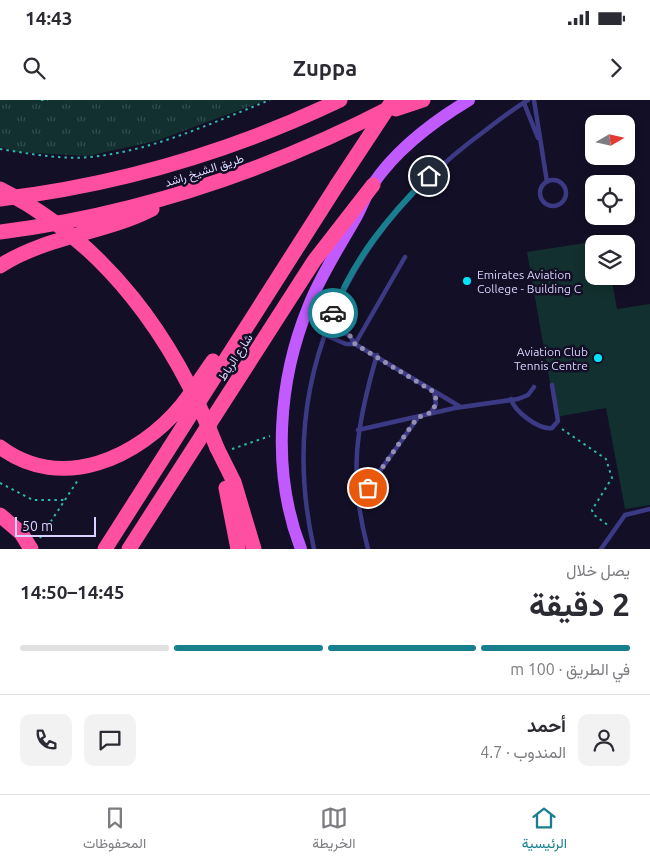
<!DOCTYPE html>
<html lang="ar">
<head>
<meta charset="utf-8">
<style>
  :root { --surface:#fff; --page:#f2f2f3; --text:#2b2b33; --muted:#7c7c81; --line:#e1e1e2; --accent:#187f8f }
  body { margin:0; font-family:Ubuntu,Vazirmatn,sans-serif; background:var(--page); color:var(--text); direction:rtl; height:100vh; display:flex; flex-direction:column; font-size:19px; white-space:nowrap }
  * { box-sizing:border-box; margin:0 }
  p { font-size:16px; color:var(--muted) }
  .icon { flex:none; width:28px; height:28px; fill:none; stroke:currentColor; stroke-width:2; stroke-linecap:round; stroke-linejoin:round }
  .map { position:relative; height:449px; overflow:hidden; direction:ltr }
  .side { display:flex; flex-direction:column; background:var(--surface); flex:1 }
  .side>* { flex:none }
  .needle { width:32px; rotate:81deg }
  .buttons { position:absolute; left:585px; top:15px; display:grid; gap:10px }
  .buttons a { display:grid; place-items:center; width:50px; height:50px; border-radius:10px; background:var(--surface); box-shadow:0 2px 12px #0003; font-size:25px }
  .scale { position:absolute; left:15px; bottom:12px; width:81px; box-sizing:border-box; padding-left:5px; border:2px solid #d9d4ff; border-top:0; font-size:14px; line-height:18px; white-space:nowrap; color:#d9d4ff; -webkit-text-stroke:4px #130f26; paint-order:stroke }
  .pin { position:absolute; display:grid; place-items:center; width:42px; height:42px; color:#fff; margin:-21px; border:2px solid #fff; border-radius:50%; box-shadow:0 1px 5px #0007 }
  .courier { position:absolute; display:grid; place-items:center; width:50px; height:50px; margin:-25px; border:4px solid #187f8f; border-radius:50%; background:#fff; color:#222; box-shadow:0 1px 6px #0007 }
  .summary em { font-style:normal; font-weight:700 }
  .summary div { display:flex; flex-direction:column-reverse }
  .summary { display:flex; align-items:center; justify-content:space-between; height:85px; padding:0 20px }
  h1 { font-size:32px; font-weight:700; line-height:38px }
  .bar { display:grid; grid-template-columns:repeat(4,1fr); gap:8px 5px; align-content:center; height:60px; padding:0 20px }
  .bar i { height:6px; border-radius:4px; background:var(--line) }
  .bar .current { background:var(--accent) }
  .bar p { grid-column:span 4 }
  .line { display:flex; align-items:center; gap:12px; padding:0 20px; border-top:1px solid var(--line) }
  .line div { flex:1 }
  .round { display:grid; place-items:center; flex:none; width:52px; height:52px; border-radius:10px; background:var(--page) }
  .status { display:flex; justify-content:space-between; align-items:center; height:35px; padding:0 25px; background:var(--surface); direction:ltr }
  .status svg { height:14px; fill:currentColor }
  header { display:flex; justify-content:space-between; align-items:center; height:65px; padding:0 20px; background:var(--surface); font-size:22px; font-weight:700 }
  .tab-bar { display:flex; justify-content:space-around; align-items:center; height:70px; border-top:1px solid var(--line); background:var(--surface); font-size:14px; color:var(--muted) }
  .tab-bar a { display:grid; justify-items:center; gap:2px }
  .tab-bar .current { color:var(--accent) }
  .map>svg:first-child { display:block }
  .grass { fill:url(#grass-tufts) }
  .garden { fill:#12302f }
  .lines { fill:none; stroke-linecap:round; stroke-linejoin:round }
  .path { stroke:#2fb8b0; stroke-width:2; stroke-dasharray:2.5 4; stroke-linecap:butt }
  .service { stroke:#3d3a85; stroke-width:4.5 }
  .primary { stroke:#c25bff; stroke-width:12 }
  .motorway { stroke:#ff4fa3; stroke-width:15 }
  .motorway-bridge { stroke:#ff4fa3; stroke-width:15 }
  .done { stroke:#948fb3; stroke-width:5; stroke-dasharray:0 9 }
  .route { stroke:#187f8f; stroke-width:6 }
  .poi-dot { fill:#00e5ff; stroke:#130f26; stroke-width:2 }
  .labels { text-anchor:middle; dominant-baseline:central; stroke-width:5; stroke-linejoin:round; paint-order:stroke }
  .street-label { font-size:12px; fill:#d9d4ff; stroke:#130f26 }
  .poi-label { font-size:12px; fill:#d9d4ff; stroke:#130f26; text-anchor:start }
</style>
</head>
<body>
<div class="status"><b>14:43</b><svg viewBox="0 0 49 12"><path d="M0 12V9h3v3zM5 12V6h3v6zM10 12V3h3v9zM15 12V0h3v12zM26 1h20v11H26zM47 4h2v5h-2z"/></svg></div>
<header><svg class="icon" aria-label="forward" viewBox="0 0 24 24"><path d="M9 5l7 7-7 7"/></svg>Zuppa<svg class="icon" aria-label="search" viewBox="0 0 24 24"><circle cx="10" cy="10" r="6"/><path d="M15 15l6 6"/></svg></header>
<div class="map">
<svg width="650" height="449" viewBox="0 0 650 449">
  <defs>
    <pattern id="grass-tufts" width="24" height="20" patternUnits="userSpaceOnUse" patternTransform="scale(1.25)"><rect width="24" height="20" fill="#12302f"/><path d="M3 7l-1-3M5 7V3M7 7l1-3M15 17l-1-3M17 17v-4M19 17l1-3" fill="none" stroke="#344d4e"/></pattern>
  </defs>
  <rect width="100%" height="100%" fill="#130f26"/>
  <path class="grass" d="M0,0h267l-111,41 -69,15 -69,-4 -18,-5z"/>
  <path class="garden" d="M604,140v4h-10v32h17l6,33 33,-5v201l-25,4 -19,-101 -50,9 -29,-165z"/>
  <g class="lines">
    <path class="path" d="M41,0h7
      M0,49c32,5 66,12 99,7 60,-8 115,-34 171,-56
      M562,329l44,30 6,19 -20,32 1,4 16,12
      M232,349l38,-13
      M0,383l33,17h32
      M40,438l38,-58"/>
    <path class="service" d="M534,0l13,82
      M524,3l14,35
      M540 93a13 13 0 1 1 26 0a13 13 0 1 1-26 0Z
      M329,224l21,12 5,8
      M325,235l21,9h9l104,62
      M355,244l50,-87
      M511,299c4,13 28,31 41,29l6,-7 -6,-36
      M430,314l6,-10 -2,-12
      M358,330l97,-22 63,-9 10,-4 6,-8
      M357,403l60,-84
      M314,449c-37,-164 27,-306 156,-407 19,-14 38,-30 58,-42
      M368,449c-20,-73 -12,-123 9,-194
      M601,449l24,-34 25,-6"/>
    <path class="primary" d="M301,449c-30,-77 -23,-169 8,-244 12,-30 29,-56 45,-84 7,-11 11,-25 19,-37 23,-34 61,-63 96,-84"/>
    <path class="motorway" d="M396,9l27,-9
      M0,99c118,-14 233,-48 340,-99
      M0,132c142,-18 279,-65 405,-132
      M0,166c46,-30 103,-32 152,-57
      M0,347c62,46 138,11 182,-42 11,-14 21,-30 31,-44
      M217,348l17,34 20,67
      M226,388l12,61
      M0,415l21,18 10,16
      M105,449l232,-364
      M129,449l185,-288 59,-76"/>
    <path class="motorway-bridge" d="M337,85l56,-85
      M0,89c106,53 175,150 217,259"/>
  </g>
  <g class="lines">
    <path class="done" d="M333,213l-4,11 21,12 5,8 79,48c3,7 2,13 -2,20l-15,6 -49,70"/>
    <path class="route" d="M333,213c20,-53 56,-97 96,-137"/>
  </g>
  <g class="poi-dot">
    <circle cx="467" cy="181" r="5"/>
    <circle cx="598" cy="258" r="5"/>
  </g>
  <g class="labels">
    <g class="street-label">
      <text transform="translate(204 70) rotate(-18)">طريق الشيخ راشد</text>
      <text transform="translate(235 257) rotate(-57)">شارع الرباط</text>
    </g>
    <g class="poi-label">
      <text x="477" y="174">Emirates Aviation<tspan x="477" dy="14">College - Building C</tspan></text>
      <text x="588" y="251" text-anchor="end">Aviation Club<tspan x="588" dy="14">Tennis Centre</tspan></text>
    </g>
  </g>
</svg>
<div class="buttons">
<a><svg class="needle" viewBox="-14 -14 28 28"><path d="M0-13l5 13h-10z" fill="#e53935"/><path d="M0 13l5-13h-10z" fill="#7c7c81"/></svg></a>
<a><svg class="icon" aria-label="locate" viewBox="0 0 24 24"><circle cx="12" cy="12" r="6"/><path d="M12 2v4M12 18v4M2 12h4M18 12h4"/></svg></a>
<a><svg class="icon" aria-label="layers" viewBox="0 0 24 24"><path d="M12 4l9 5-9 5-9-5zM3 14l9 5 9-5"/></svg></a>
</div>
<div class="scale">50 m</div>
<div class="pin" style="left:368px;top:388px;background:#ea580c"><svg class="icon" aria-label="bag" viewBox="0 0 24 24"><path d="M5 8h14l-1 12H6zM9 8a3 3 0 0 1 6 0"/></svg></div>
<div class="pin" style="left:429px;top:76px;background:#1f2937"><svg class="icon" aria-label="home" viewBox="0 0 24 24"><path d="M3 11l9-7 9 7M6 9v11h12V9"/></svg></div>
<div class="courier" style="left:333px;top:213px"><svg class="icon" aria-label="car" viewBox="0 0 24 24"><path d="M5 17H2v-5l4-1 3-4h7l3 4 3 1v5h-3M9 17h6M6 11h13"/><circle cx="7" cy="17" r="2"/><circle cx="17" cy="17" r="2"/></svg></div>
</div>
<section class="side">
<div class="summary"><div><h1>2 دقيقة</h1><p>يصل خلال</p></div><em>14:45–14:50</em></div>
<div class="bar"><i class="current"></i><i class="current"></i><i class="current"></i><i></i><p>في الطريق · 100 m</p></div>
<div class="line" style="height:90px"><a class="round"><svg class="icon" aria-label="person" viewBox="0 0 24 24"><circle cx="12" cy="8" r="4"/><path d="M4 21q1-7 8-7t8 7"/></svg></a><div><b>أحمد</b><p>المندوب · 4.7</p></div><a class="round"><svg class="icon" aria-label="chat" viewBox="0 0 24 24"><path d="M4 5h16v11H9l-5 4z"/></svg></a><a class="round"><svg class="icon" aria-label="phone" viewBox="0 0 24 24"><path d="M5 4h4l2 5-3 2q2 4 5 5l2-3 5 2v4C11 20 4 13 5 4z"/></svg></a></div>
</section>
<nav class="tab-bar">
<a class="current"><svg class="icon" aria-label="home" viewBox="0 0 24 24"><path d="M3 11l9-7 9 7M6 9v11h12V9"/></svg>الرئيسية</a>
<a><svg class="icon" aria-label="map" viewBox="0 0 24 24"><path d="M3 6l6-2 6 2 6-2v14l-6 2-6-2-6 2zM9 4v14M15 6v14"/></svg>الخريطة</a>
<a><svg class="icon" aria-label="saved" viewBox="0 0 24 24"><path d="M7 4h10v16l-5-4-5 4z"/></svg>المحفوظات</a>
</nav>
</body>
</html>
